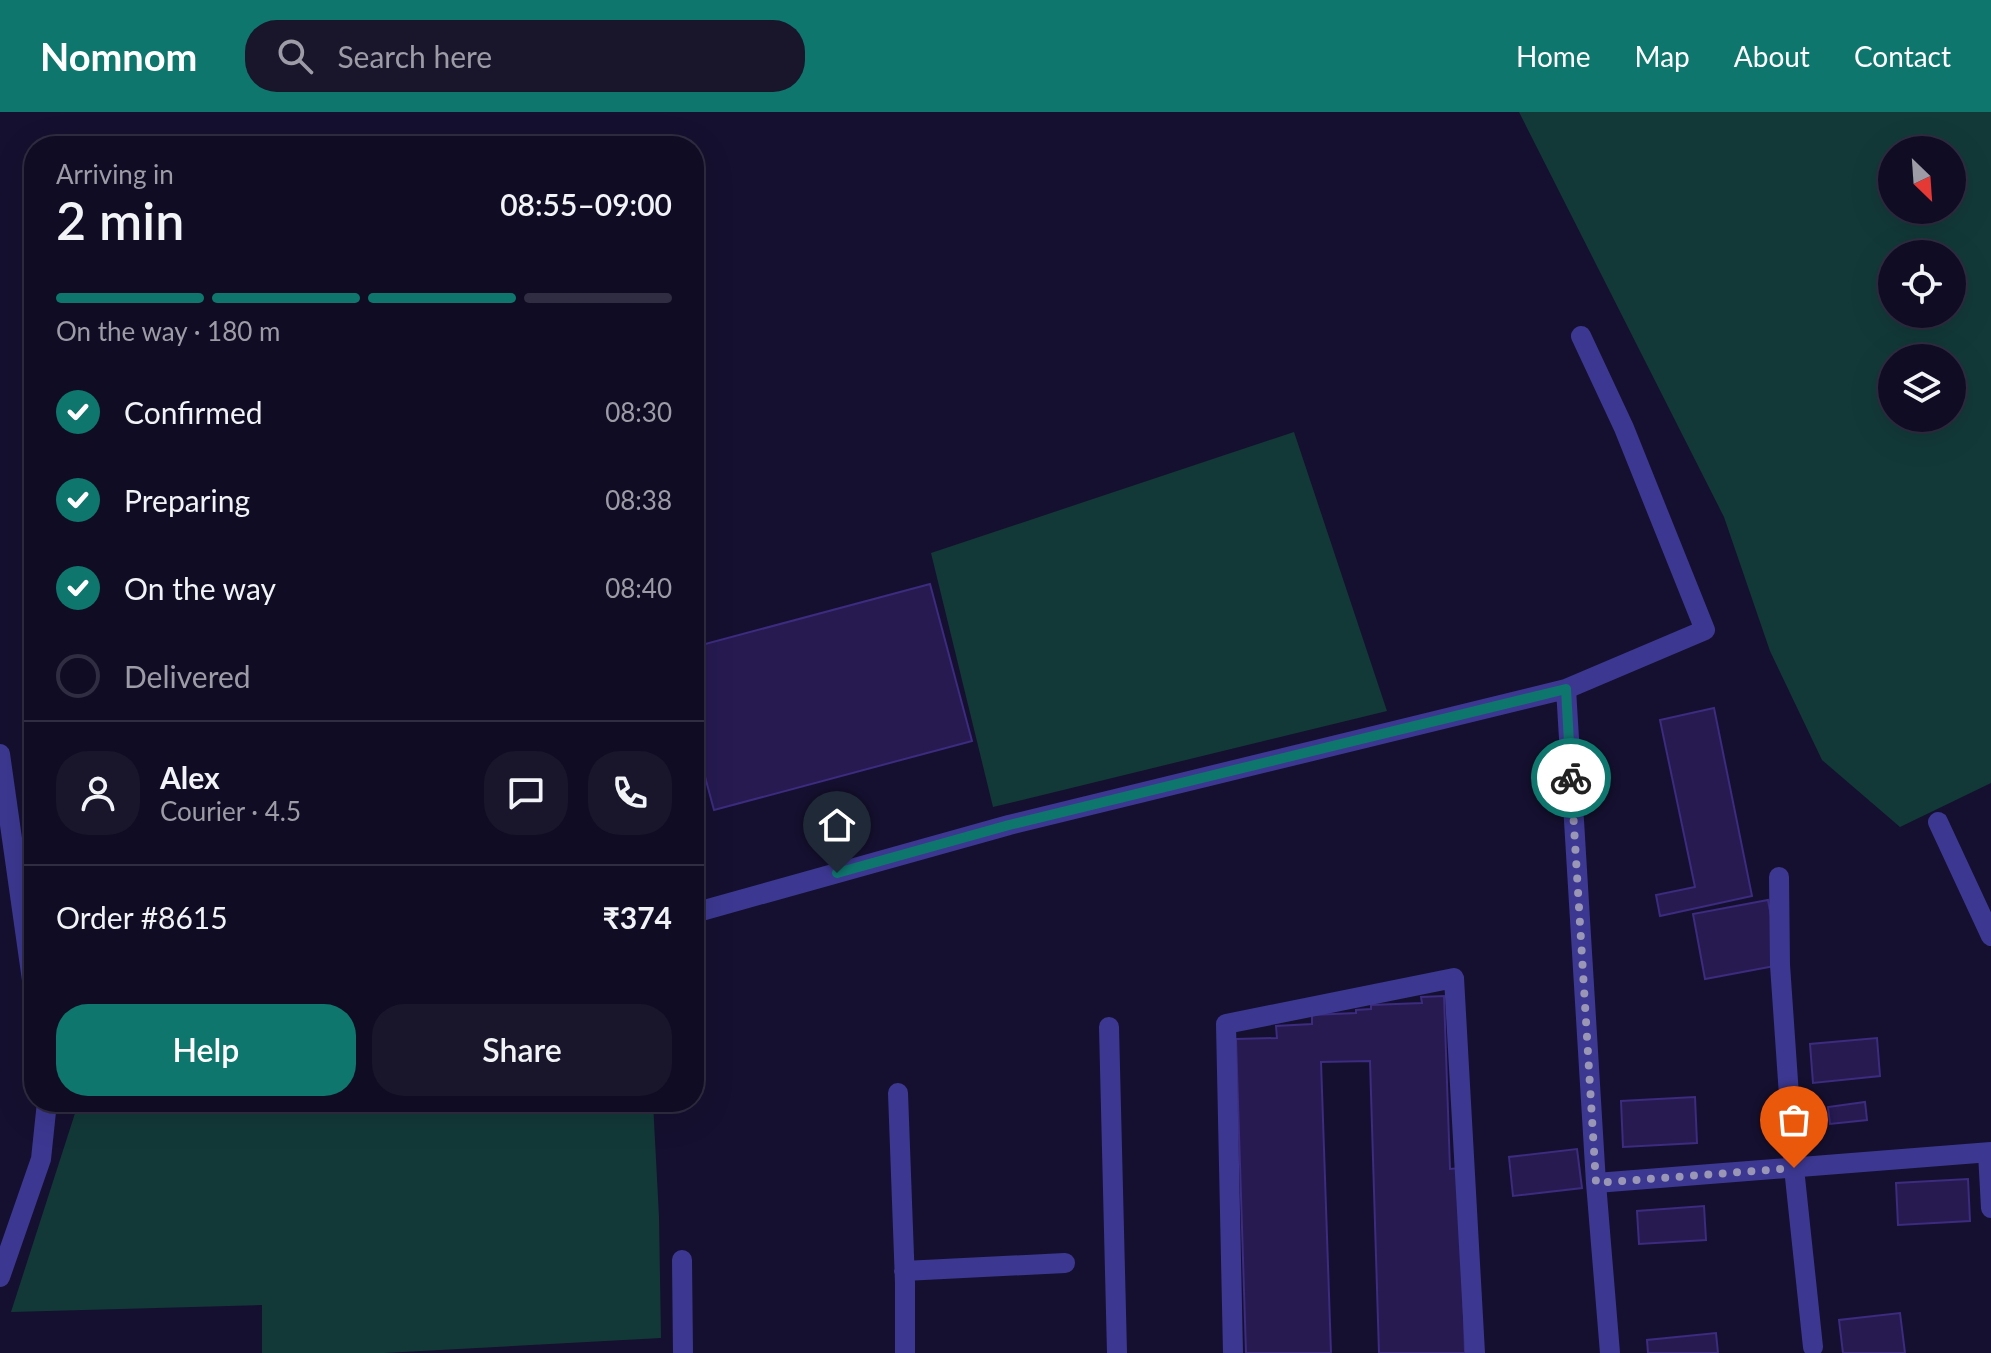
<!DOCTYPE html>
<html lang="en">
<head>
<meta charset="utf-8">
<style>
  :root { --surface:#100c23; --page:#19152b; --text:#f1f3f6; --muted:#9c9ba6; --line:#302c41; --accent:#0f766e }
  body { margin:0; font-family:Lato,sans-serif; background:var(--page); color:var(--text); height:100vh; display:flex; flex-direction:column; font-size:30px; white-space:nowrap }
  * { box-sizing:border-box; margin:0 }
  p { font-size:26px; color:var(--muted) }
  .icon { flex:none; width:44px; height:44px; fill:none; stroke:currentColor; stroke-width:2; stroke-linecap:round; stroke-linejoin:round }
  .map { position:relative; flex:1; overflow:hidden }
  .drawer { position:absolute; left:24px; top:24px; width:680px; height:976px; display:flex; flex-direction:column; background:var(--surface); border-radius:32px; box-shadow:0 8px 32px #0002,0 0 0 2px var(--line) }
  .drawer>* { flex:none }
  .needle { width:52px; rotate:155deg }
  .fabs { position:absolute; left:1878px; top:24px; display:grid; gap:16px }
  .fabs a { display:grid; place-items:center; width:88px; height:88px; border-radius:50%; background:var(--surface); box-shadow:0 8px 32px #0002,0 0 0 2px var(--line); font-size:40px }
  .pin { position:absolute; display:grid; place-items:center; width:68px; height:68px; color:#fff; margin:-82px -34px; border-radius:50% 50% 50% 0; rotate:-45deg; box-shadow:0 0 8px #0007 }
  .pin .icon { rotate:45deg }
  .courier { position:absolute; display:grid; place-items:center; width:80px; height:80px; margin:-40px; border:6px solid #0f766e; border-radius:50%; background:#fff; color:#222; box-shadow:0 2px 10px #0007 }
  .headline em { font-style:normal; font-weight:600 }
  .headline div { display:flex; flex-direction:column-reverse }
  .headline { display:flex; align-items:center; justify-content:space-between; height:136px; padding:0 32px }
  h1 { font-size:52px; font-weight:600; line-height:60px }
  .bar { display:grid; grid-template-columns:repeat(4,1fr); gap:12px 8px; align-content:center; height:96px; padding:0 32px }
  .bar i { height:10px; border-radius:6px; background:var(--line) }
  .bar .selected { background:var(--accent) }
  .bar p { grid-column:span 4 }
  .line { display:flex; align-items:center; gap:20px; padding:0 32px; border-top:2px solid var(--line) }
  .line div { flex:1 }
  .round { display:grid; place-items:center; flex:none; width:84px; height:84px; border-radius:32px; background:var(--page) }
  ol { padding:0 32px; list-style:none }
  li { display:flex; align-items:center; gap:24px; height:88px }
  li p { margin-inline-start:auto }
  li .icon { padding:8px; border-radius:50%; background:var(--accent); color:#fff; stroke-width:4 }
  li:last-child { color:var(--muted) }
  li i { width:44px; height:44px; border:4px solid var(--line); border-radius:50% }
  .action { display:flex; gap:16px; margin-top:auto; padding:16px 32px }
  .action a { flex:1; height:92px; border-radius:32px; background:var(--accent); color:#fff; font-size:32px; font-weight:600; line-height:92px; text-align:center }
  .action a+a { background:var(--page); color:var(--text) }
  header { display:flex; align-items:center; gap:48px; box-sizing:border-box; height:112px; padding:0 40px; background:var(--accent); color:#fff }
  header strong { font-size:38px }
  nav { display:flex; gap:44px; margin-inline-start:auto; font-size:28px }
  .search { width:560px; height:72px; background:var(--page); display:flex; align-items:center; gap:20px; box-sizing:border-box; padding:0 28px; border-radius:32px; color:var(--muted); font-size:30px }
  .map>svg:first-child { display:block }
  .green { fill:#123938; fill-rule:evenodd }
  .building { fill:#261a51; stroke:#3c2b7f; stroke-width:2 }
  .lines { fill:none; stroke-linecap:round; stroke-linejoin:round }
  .minor { stroke:#3c3891; stroke-width:20 }
  .done { stroke:#9a96b6; stroke-width:8; stroke-dasharray:0 14.4 }
  .route { stroke:#0f766e; stroke-width:10 }
</style>
</head>
<body>
<header>
<strong>Nomnom</strong>
<div class="search"><svg class="icon" aria-label="search" viewBox="0 0 24 24"><circle cx="10" cy="10" r="6"/><path d="M15 15l6 6"/></svg>Search here</div>
<nav><a>Home</a><a>Map</a><a>About</a><a>Contact</a></nav>
</header>
<div class="map">
<svg width="1991" height="1241" viewBox="0 0 1991 1241">
  <rect width="100%" height="100%" fill="#15102f"/>
  <path class="green" d="M1519,0h472v671l-91,44 -78,-67 -52,-109 -46,-134zM1892,38h60v60h-60zM1892,142h60v60h-60zM1892,246h60v60h-60z
    M1294,320l93,279 -394,96 -62,-254z
    M95,990h558l6,115 2,121 -277,15h-122v-48l-251,7 66,-205z"/>
  <path class="building" d="M930,472l42,157 -258,69 -20,-74v-89z
    M1714,596l38,188 -92,20 -4,-21 39,-8 -35,-167z
    M1768,788l12,65 -75,14 -12,-65z
    M1444,884l6,173 10,-1 5,185h-86l-9,-292 -49,1 10,291h-85l-10,-314 41,-1 -1,-12 36,-2v-9l44,-2v-3l15,-1v-4l51,-2 -1,-6z
    M1877,926l3,38 -67,7 -3,-39z
    M1695,985l2,46 -74,4 -2,-46z
    M1865,990l2,18 -37,4 -2,-17z
    M1577,1037l5,39 -69,8 -4,-39z
    M1968,1067l2,42 -72,4 -2,-42z
    M1704,1094l2,34 -67,4 -2,-33z
    M1900,1201l5,40h-62l-4,-33z
    M1716,1221l2,20h-70l-1,-13z"/>
  <g class="lines">
    <path class="minor" d="M1566,577l30,494 395,-31
      M0,642l34,240
      M1938,710l53,114
      M1779,765l1,88 14,203 19,179
      M694,801l315,-88 557,-136 139,-59 -81,-202 -43,-92
      M1109,915l8,326
      M898,981l7,190v70
      M1988,1041l3,55
      M1596,1071l14,170
      M682,1148l1,93
      M904,1159l161,-8
      M0,1165l41,-118 6,-57
      M1233,1241l-7,-329 228,-46 21,375"/>
  </g>
  <g class="lines">
    <path class="done" d="M1571,666l25,405 198,-15"/>
    <path class="route" d="M837,761l172,-48 557,-136 5,89"/>
  </g>
</svg>
<div class="fabs">
<a><svg class="needle" viewBox="-14 -14 28 28"><path d="M0-13l5 13h-10z" fill="#e53935"/><path d="M0 13l5-13h-10z" fill="#9c9ba6"/></svg></a>
<a><svg class="icon" aria-label="locate" viewBox="0 0 24 24"><circle cx="12" cy="12" r="6"/><path d="M12 2v4M12 18v4M2 12h4M18 12h4"/></svg></a>
<a><svg class="icon" aria-label="layers" viewBox="0 0 24 24"><path d="M12 4l9 5-9 5-9-5zM3 14l9 5 9-5"/></svg></a>
</div>
<div class="pin" style="left:1794px;top:1056px;background:#ea580c"><svg class="icon" aria-label="bag" viewBox="0 0 24 24"><path d="M5 8h14l-1 12H6zM9 8a3 3 0 0 1 6 0"/></svg></div>
<div class="pin" style="left:837px;top:761px;background:#1f2937"><svg class="icon" aria-label="home" viewBox="0 0 24 24"><path d="M3 11l9-7 9 7M6 9v11h12V9"/></svg></div>
<div class="courier" style="left:1571px;top:666px"><svg class="icon" aria-label="bike" viewBox="0 0 24 24"><circle cx="6" cy="16" r="4"/><circle cx="18" cy="16" r="4"/><path d="M6 16l4-8h5l3 8M10 8l3 8H6M13 5h3"/></svg></div>
<section class="drawer">
<div class="headline"><div><h1>2 min</h1><p>Arriving in</p></div><em>08:55–09:00</em></div>
<div class="bar"><i class="selected"></i><i class="selected"></i><i class="selected"></i><i></i><p>On the way · 180 m</p></div>
<ol>
<li><svg class="icon" aria-label="check" viewBox="0 0 24 24"><path d="M5 12l5 5 9-10"/></svg>Confirmed<p>08:30</p></li>
<li><svg class="icon" aria-label="check" viewBox="0 0 24 24"><path d="M5 12l5 5 9-10"/></svg>Preparing<p>08:38</p></li>
<li><svg class="icon" aria-label="check" viewBox="0 0 24 24"><path d="M5 12l5 5 9-10"/></svg>On the way<p>08:40</p></li>
<li><i></i>Delivered</li>
</ol>
<div class="line" style="height:144px"><a class="round"><svg class="icon" aria-label="person" viewBox="0 0 24 24"><circle cx="12" cy="8" r="4"/><path d="M4 21q1-7 8-7t8 7"/></svg></a><div><b>Alex</b><p>Courier · 4.5</p></div><a class="round"><svg class="icon" aria-label="chat" viewBox="0 0 24 24"><path d="M4 5h16v11H9l-5 4z"/></svg></a><a class="round"><svg class="icon" aria-label="phone" viewBox="0 0 24 24"><path d="M5 4h4l2 5-3 2q2 4 5 5l2-3 5 2v4C11 20 4 13 5 4z"/></svg></a></div>
<div class="line" style="height:104px"><div>Order #8615</div><b>₹374</b></div>
<div class="action"><a>Help</a><a>Share</a></div>
</section>
</div>
</body>
</html>
